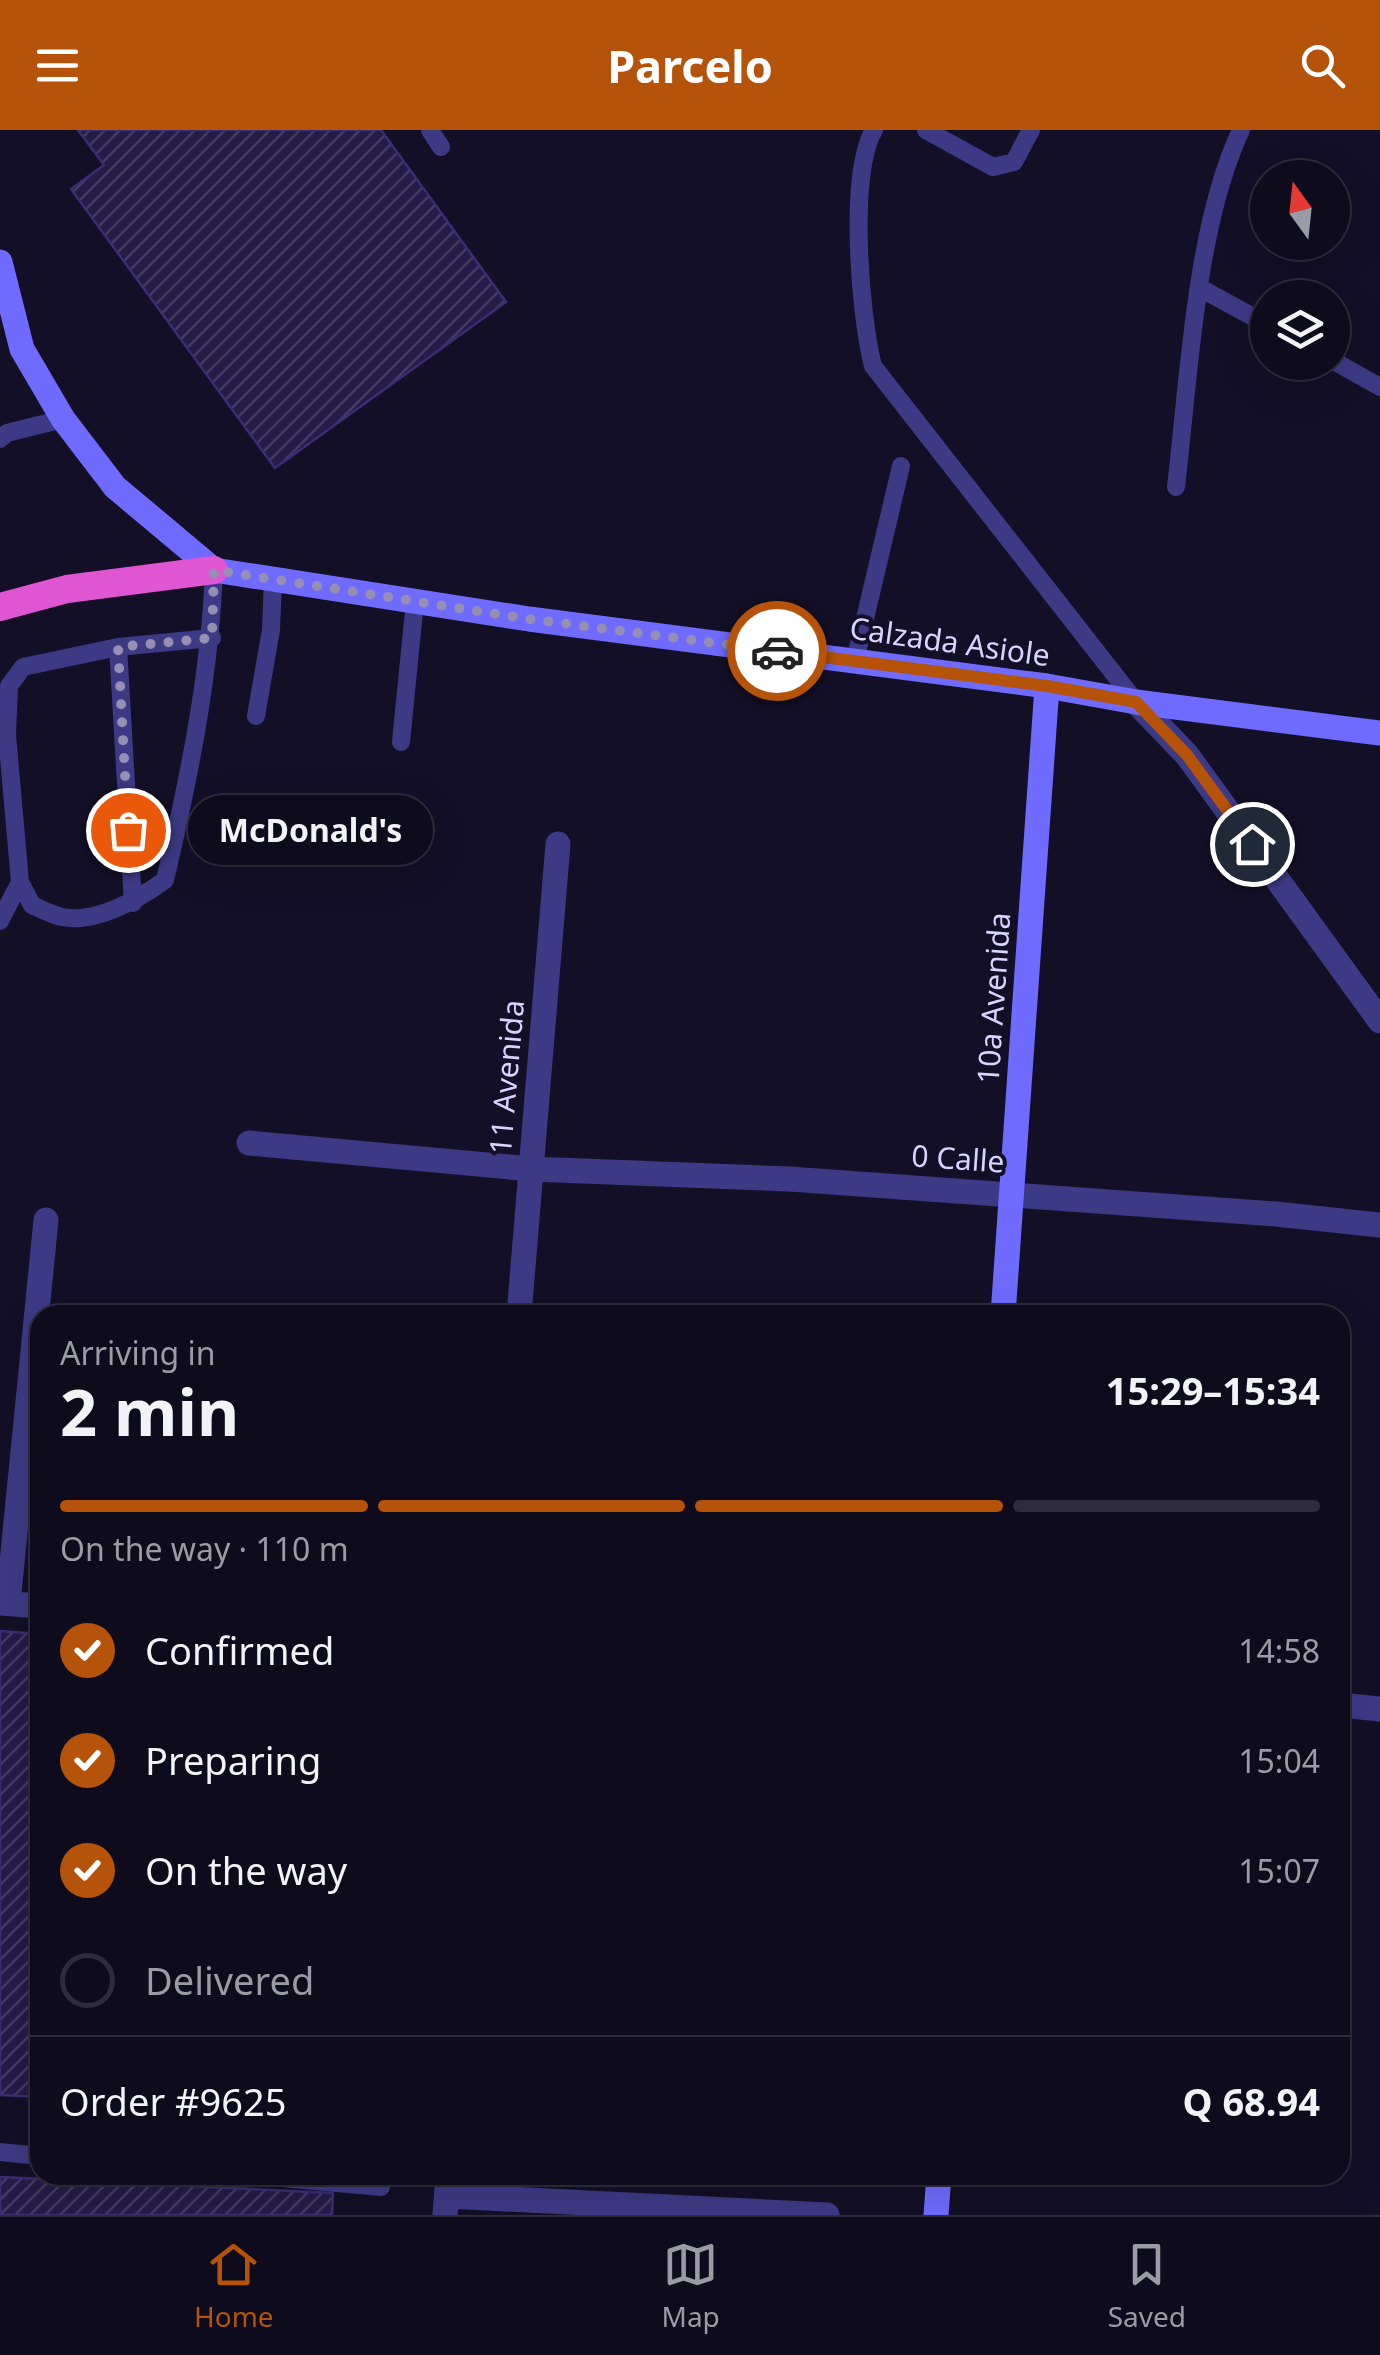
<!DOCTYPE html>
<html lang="en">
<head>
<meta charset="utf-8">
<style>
  :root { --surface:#0e0b1c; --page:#1c1929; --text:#f1f3f6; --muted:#9b9ba3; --line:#2e2b3b; --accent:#b45309 }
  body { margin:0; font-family:"Noto Sans",sans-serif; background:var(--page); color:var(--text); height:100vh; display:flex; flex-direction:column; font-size:38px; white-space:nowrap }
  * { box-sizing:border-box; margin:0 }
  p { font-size:32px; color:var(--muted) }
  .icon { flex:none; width:55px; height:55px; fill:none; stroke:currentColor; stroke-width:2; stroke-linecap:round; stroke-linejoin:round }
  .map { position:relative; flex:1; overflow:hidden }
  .sheet { position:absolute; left:30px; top:1175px; width:1320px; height:880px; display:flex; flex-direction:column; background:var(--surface); border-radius:30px; box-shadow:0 10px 40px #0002,0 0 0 2px var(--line) }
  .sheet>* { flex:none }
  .needle { width:65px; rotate:345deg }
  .buttons { position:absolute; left:1250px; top:30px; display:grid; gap:20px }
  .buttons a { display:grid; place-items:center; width:100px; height:100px; border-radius:50%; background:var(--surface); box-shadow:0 10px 40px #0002,0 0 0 2px var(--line); font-size:50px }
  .pin { position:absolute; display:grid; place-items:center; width:85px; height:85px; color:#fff; margin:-42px; border:5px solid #fff; border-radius:50%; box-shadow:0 2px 10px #0007 }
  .courier { position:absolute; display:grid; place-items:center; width:100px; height:100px; margin:-50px; border:8px solid #b45309; border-radius:50%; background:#fff; color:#222; box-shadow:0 2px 12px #0007 }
  .bubble { position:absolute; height:70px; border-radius:35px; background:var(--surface); box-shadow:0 10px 40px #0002,0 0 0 2px var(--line); font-size:32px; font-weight:700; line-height:70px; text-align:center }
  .headline em { font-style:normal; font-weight:700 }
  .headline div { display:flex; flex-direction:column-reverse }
  .headline { display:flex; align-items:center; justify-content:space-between; height:170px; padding:0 30px }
  h1 { font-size:65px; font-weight:700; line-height:75px }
  .bar { display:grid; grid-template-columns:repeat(4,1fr); gap:15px 10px; align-content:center; height:120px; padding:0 30px }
  .bar i { height:12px; border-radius:8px; background:var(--line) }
  .bar .active { background:var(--accent) }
  .bar p { grid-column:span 4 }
  .line { display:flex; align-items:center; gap:25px; padding:0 30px; border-top:2px solid var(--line) }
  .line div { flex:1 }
  ol { padding:0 30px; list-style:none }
  li { display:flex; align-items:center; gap:30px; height:110px }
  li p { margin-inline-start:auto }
  li .icon { padding:10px; border-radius:50%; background:var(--accent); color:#fff; stroke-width:4 }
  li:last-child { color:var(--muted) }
  li i { width:55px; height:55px; border:5px solid var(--line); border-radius:50% }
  header { display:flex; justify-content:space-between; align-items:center; height:130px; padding:0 30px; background:var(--accent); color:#fff; font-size:45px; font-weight:700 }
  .tabs { display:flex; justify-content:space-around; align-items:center; height:140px; border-top:2px solid var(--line); background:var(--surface); font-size:28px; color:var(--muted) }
  .tabs a { display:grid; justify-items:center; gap:5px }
  .tabs .active { color:var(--accent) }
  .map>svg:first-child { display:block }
  .building { fill:url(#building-hatch); stroke:#3b2d73; stroke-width:2.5 }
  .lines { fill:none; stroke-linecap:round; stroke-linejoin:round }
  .service { stroke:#3d3a85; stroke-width:18 }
  .minor { stroke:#3d3a85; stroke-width:25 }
  .secondary { stroke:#6f6bff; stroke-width:25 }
  .trunk { stroke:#e055d1; stroke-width:28 }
  .done { stroke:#948fb3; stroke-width:10; stroke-dasharray:0 18 }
  .route { stroke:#b45309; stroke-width:12 }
  .labels { text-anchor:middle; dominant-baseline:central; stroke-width:8; stroke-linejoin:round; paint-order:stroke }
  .street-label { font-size:30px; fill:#d9d4ff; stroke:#130f26 }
</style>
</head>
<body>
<header><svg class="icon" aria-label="menu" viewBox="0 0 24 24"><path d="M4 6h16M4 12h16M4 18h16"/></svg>Parcelo<svg class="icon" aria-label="search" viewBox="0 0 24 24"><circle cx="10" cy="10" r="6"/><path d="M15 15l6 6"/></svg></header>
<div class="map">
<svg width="1380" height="2085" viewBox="0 0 1380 2085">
  <defs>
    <pattern id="building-hatch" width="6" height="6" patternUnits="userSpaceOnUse" patternTransform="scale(2.5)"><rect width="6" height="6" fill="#241b47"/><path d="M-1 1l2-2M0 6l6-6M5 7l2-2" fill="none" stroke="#433b63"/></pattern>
  </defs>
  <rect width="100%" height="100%" fill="#130f26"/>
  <path class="building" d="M78,0h303l125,172 -231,166 -204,-279 33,-24z
    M0,1501l40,3v463l-40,-2z
    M0,2047l333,16 -1,22h-332z"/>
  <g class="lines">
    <path class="service" d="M430,0l11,17
      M874,0c-26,43 -14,186 -1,236l263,336
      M926,0l67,37 21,-5 17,-32
      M1200,158l68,37
      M1332,230l48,27
      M0,309l7,-6 56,-14
      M1176,357c13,-109 19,-259 65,-357
      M118,517l15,256
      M855,531l46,-195
      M256,586l15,-86 2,-51
      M0,594l7,11 13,147 12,23c9,4 20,10 30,12 34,7 77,-18 103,-37 24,-102 45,-205 49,-310
      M7,605l2,-49 14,-19 95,-20 94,-9
      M401,612l14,-141
      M0,791l20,-39
      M0,2022l40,4
      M250,2045l131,12"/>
    <path class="minor" d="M1136,572l51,53 193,266
      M249,1013l282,26 259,10 486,35 104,11
      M519,1185l39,-471
      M0,1473l40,3
      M8,1473l38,-383
      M1340,1575l40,4
      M447,2066l380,19
      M445,2085l3,-40"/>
    <path class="secondary" d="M0,132l22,87 41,70 52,68 99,83 315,49 518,67 89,16 244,31
      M1003,1185l44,-629
      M936,2085l3,-40"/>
    <path class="trunk" d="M0,477l67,-18 147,-19"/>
  </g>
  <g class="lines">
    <path class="done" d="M128,700l-10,-183 94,-9 2,-68 315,49 248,32"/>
    <path class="route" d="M777,521l270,35 89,16 51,53 65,89"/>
  </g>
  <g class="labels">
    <g class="street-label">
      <text transform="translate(950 511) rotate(8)">Calzada Asiole</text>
      <text transform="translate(993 868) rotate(-86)">10a Avenida</text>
      <text transform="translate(506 947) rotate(-85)">11 Avenida</text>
      <text transform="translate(958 1028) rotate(4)">0 Calle</text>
    </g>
  </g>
</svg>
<div class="buttons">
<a><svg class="needle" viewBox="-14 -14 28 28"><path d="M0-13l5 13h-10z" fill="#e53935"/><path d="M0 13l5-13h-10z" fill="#9b9ba3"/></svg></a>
<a><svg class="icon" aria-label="layers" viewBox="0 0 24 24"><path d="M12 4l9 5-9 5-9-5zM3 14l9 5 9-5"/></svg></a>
</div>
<div class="pin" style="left:128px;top:700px;background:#ea580c"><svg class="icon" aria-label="bag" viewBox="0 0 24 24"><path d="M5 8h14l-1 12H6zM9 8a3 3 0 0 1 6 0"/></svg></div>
<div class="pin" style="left:1252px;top:714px;background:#1f2937"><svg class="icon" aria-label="home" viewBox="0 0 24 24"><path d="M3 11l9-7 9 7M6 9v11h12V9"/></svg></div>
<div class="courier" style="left:777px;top:521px"><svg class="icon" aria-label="car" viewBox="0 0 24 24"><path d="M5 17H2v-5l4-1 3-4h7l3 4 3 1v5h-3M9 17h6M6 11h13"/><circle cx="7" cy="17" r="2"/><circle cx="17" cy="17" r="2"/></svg></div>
<div class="bubble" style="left:188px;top:665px;width:245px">McDonald's</div>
<section class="sheet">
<div class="headline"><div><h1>2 min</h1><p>Arriving in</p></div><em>15:29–15:34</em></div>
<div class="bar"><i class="active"></i><i class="active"></i><i class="active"></i><i></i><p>On the way · 110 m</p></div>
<ol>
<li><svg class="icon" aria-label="check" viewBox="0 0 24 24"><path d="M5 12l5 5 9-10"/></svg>Confirmed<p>14:58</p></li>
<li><svg class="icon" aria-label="check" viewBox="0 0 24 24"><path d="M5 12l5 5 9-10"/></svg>Preparing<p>15:04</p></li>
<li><svg class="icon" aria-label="check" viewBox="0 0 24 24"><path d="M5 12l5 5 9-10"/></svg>On the way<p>15:07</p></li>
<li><i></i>Delivered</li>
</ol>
<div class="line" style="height:130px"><div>Order #9625</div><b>Q 68.94</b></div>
</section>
</div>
<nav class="tabs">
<a class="active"><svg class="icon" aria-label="home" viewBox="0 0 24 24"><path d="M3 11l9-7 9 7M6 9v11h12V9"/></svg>Home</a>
<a><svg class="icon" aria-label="map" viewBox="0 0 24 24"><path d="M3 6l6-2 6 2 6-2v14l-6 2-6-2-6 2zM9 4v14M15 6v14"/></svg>Map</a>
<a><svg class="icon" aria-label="saved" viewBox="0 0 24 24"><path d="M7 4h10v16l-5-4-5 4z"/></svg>Saved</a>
</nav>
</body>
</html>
